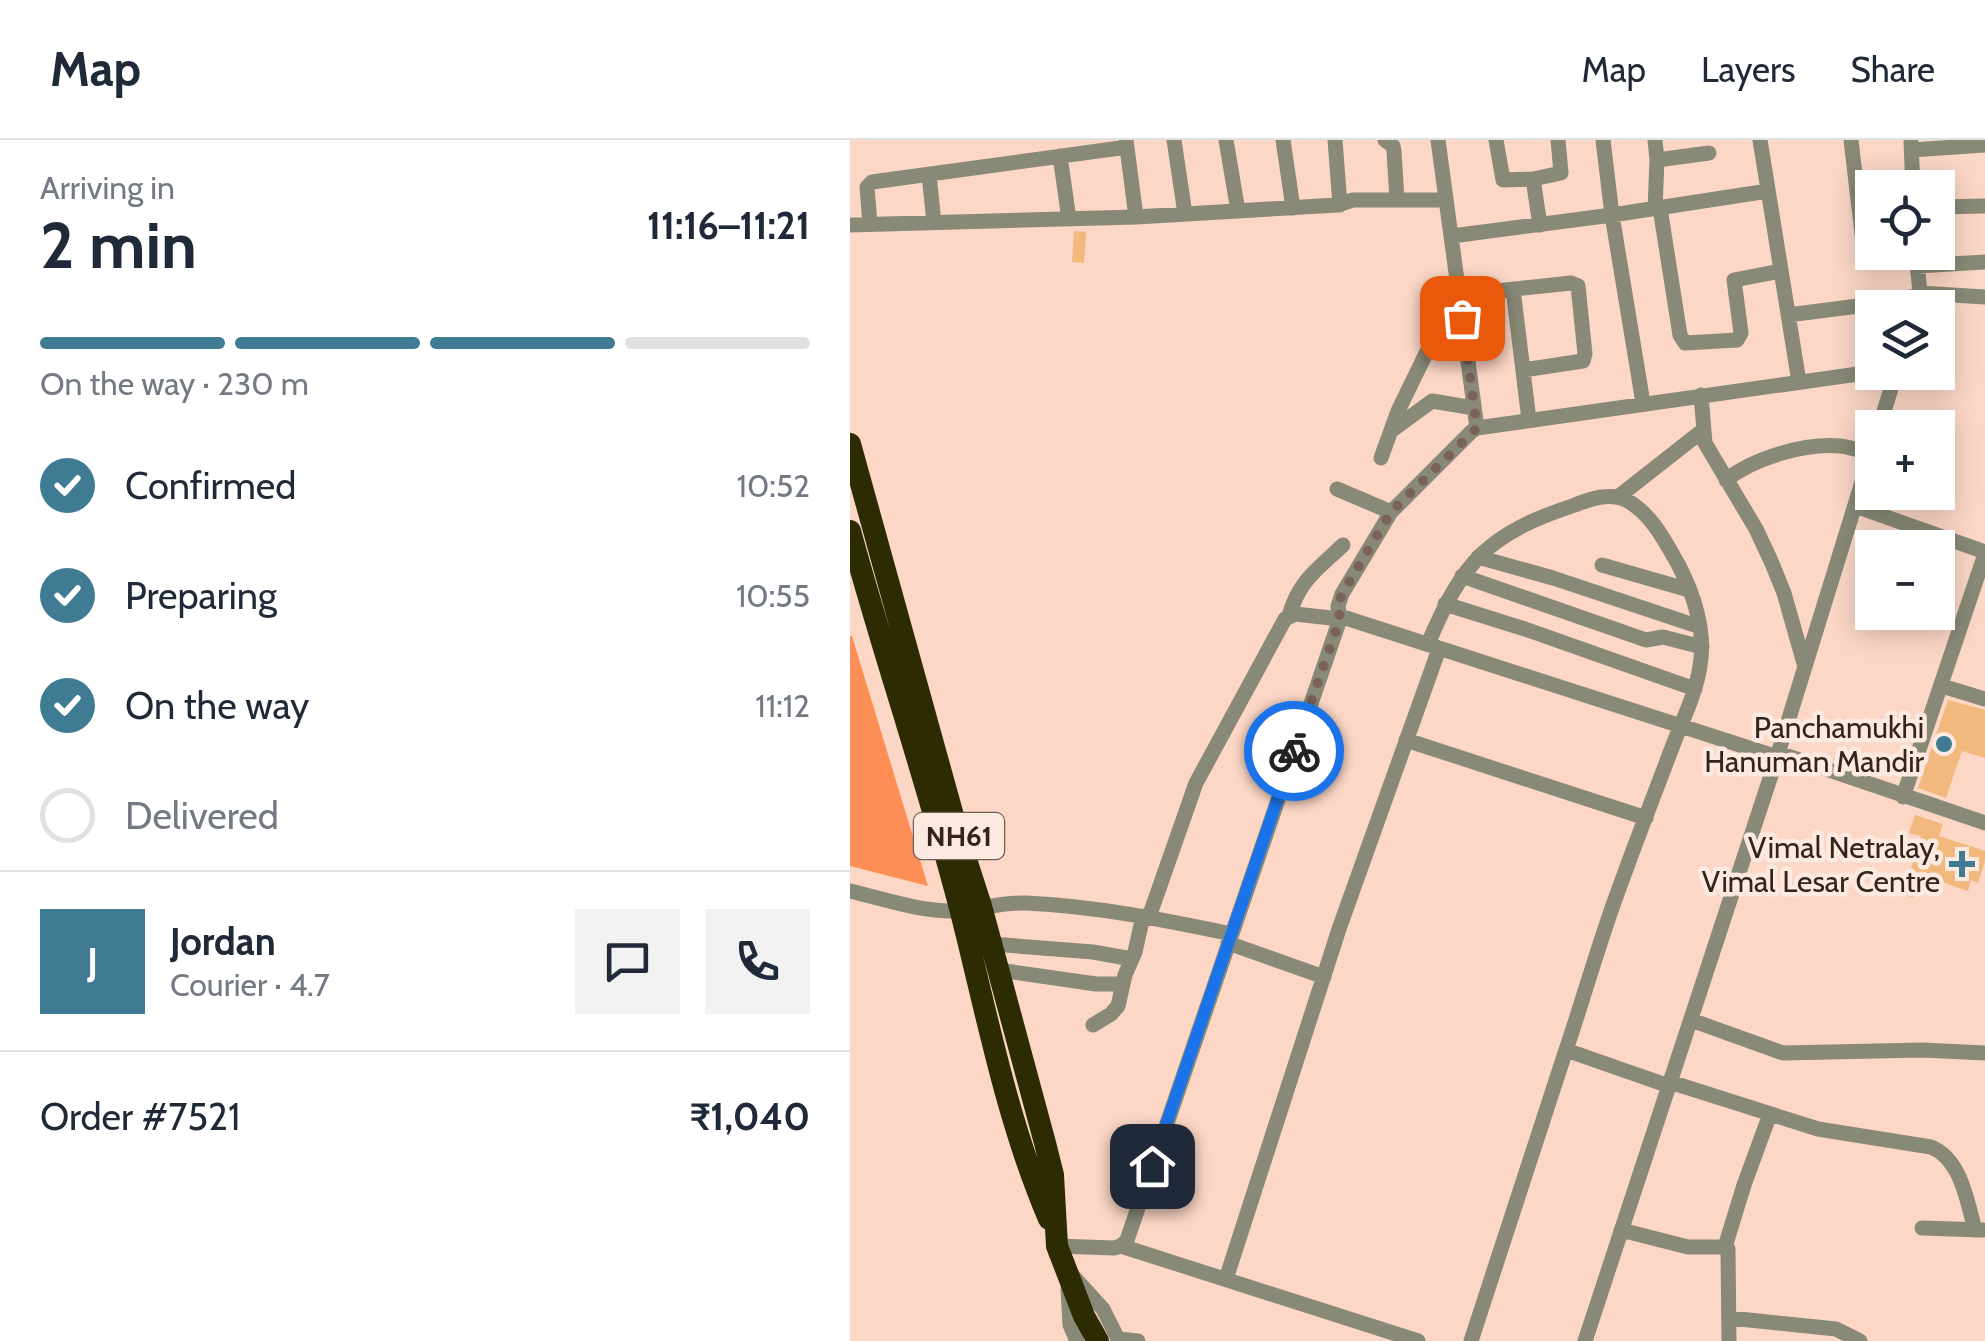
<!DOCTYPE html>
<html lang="en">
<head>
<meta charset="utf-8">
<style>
  :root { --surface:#fff; --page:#f2f2f3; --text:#1f2937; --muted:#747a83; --line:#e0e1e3; --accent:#3f7b93 }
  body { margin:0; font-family:Cabin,sans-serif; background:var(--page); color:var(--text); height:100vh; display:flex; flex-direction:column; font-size:38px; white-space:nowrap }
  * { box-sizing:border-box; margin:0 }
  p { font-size:32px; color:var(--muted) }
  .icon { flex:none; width:55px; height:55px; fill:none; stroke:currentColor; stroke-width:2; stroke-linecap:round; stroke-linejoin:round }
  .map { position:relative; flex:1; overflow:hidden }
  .panel { display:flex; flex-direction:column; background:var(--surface); width:850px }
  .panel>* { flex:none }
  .fabs { position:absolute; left:1005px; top:30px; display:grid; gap:20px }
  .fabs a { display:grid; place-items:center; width:100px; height:100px; border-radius:0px; background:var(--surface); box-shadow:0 5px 25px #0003; font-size:50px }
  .pin { position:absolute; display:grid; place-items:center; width:85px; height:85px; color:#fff; margin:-42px; border-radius:20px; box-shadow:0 5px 15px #0006 }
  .courier { position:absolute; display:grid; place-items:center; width:100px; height:100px; margin:-50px; border:8px solid #1a73e8; border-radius:50%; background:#fff; color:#222; box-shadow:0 2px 12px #0007 }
  .summary em { font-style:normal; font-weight:800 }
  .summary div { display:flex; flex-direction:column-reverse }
  .summary { display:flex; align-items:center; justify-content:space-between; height:170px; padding:0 40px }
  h1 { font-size:65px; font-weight:800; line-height:75px }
  .bar { display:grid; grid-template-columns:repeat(4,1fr); gap:15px 10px; align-content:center; height:120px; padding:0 40px }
  .bar i { height:12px; border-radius:8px; background:var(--line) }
  .bar .selected { background:var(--accent) }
  .bar p { grid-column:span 4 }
  .line { display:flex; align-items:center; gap:25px; padding:0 40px; border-top:2px solid var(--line) }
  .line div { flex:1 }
  .round { display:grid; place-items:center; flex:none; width:105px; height:105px; border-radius:0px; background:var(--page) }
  ol { padding:0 40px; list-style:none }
  li { display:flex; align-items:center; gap:30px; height:110px }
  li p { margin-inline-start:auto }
  li .icon { padding:10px; border-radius:50%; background:var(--accent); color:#fff; stroke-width:4 }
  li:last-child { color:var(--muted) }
  li i { width:55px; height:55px; border:5px solid var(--line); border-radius:50% }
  header { display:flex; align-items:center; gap:60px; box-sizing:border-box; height:140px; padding:0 50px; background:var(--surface); border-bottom:2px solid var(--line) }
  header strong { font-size:48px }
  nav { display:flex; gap:55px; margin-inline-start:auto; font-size:35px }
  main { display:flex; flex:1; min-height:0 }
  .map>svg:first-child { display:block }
  .green { fill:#fd8e55 }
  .building { fill:#f2b87d }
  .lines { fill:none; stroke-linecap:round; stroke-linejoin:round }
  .minor { stroke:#898977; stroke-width:15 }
  .highway { stroke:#2d2b01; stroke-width:22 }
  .done { stroke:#7a6257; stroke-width:10; stroke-dasharray:0 18 }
  .route { stroke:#1a73e8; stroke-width:12 }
  .poi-dot { fill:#3f7b93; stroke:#fce9e0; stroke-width:4 }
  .labels { text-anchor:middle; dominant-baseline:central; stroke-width:9; stroke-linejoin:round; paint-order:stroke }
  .shield { fill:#fce9e0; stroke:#705e56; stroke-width:2.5 }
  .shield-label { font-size:28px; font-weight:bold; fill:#34231b }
  .poi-label { font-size:30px; fill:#34231b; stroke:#fce9e0; text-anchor:end }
</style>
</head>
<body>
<header>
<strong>Map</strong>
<nav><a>Map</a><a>Layers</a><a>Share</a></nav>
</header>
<main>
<section class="panel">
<div class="summary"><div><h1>2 min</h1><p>Arriving in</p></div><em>11:16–11:21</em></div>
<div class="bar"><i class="selected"></i><i class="selected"></i><i class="selected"></i><i></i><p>On the way · 230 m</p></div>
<ol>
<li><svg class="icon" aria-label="check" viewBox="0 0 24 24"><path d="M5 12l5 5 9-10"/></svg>Confirmed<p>10:52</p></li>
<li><svg class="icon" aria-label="check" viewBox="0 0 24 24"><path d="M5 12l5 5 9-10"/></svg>Preparing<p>10:55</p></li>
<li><svg class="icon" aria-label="check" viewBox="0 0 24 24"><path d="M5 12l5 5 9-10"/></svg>On the way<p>11:12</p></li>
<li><i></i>Delivered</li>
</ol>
<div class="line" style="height:180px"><b class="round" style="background:var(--accent);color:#fff">J</b><div><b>Jordan</b><p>Courier · 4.7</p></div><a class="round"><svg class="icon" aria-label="chat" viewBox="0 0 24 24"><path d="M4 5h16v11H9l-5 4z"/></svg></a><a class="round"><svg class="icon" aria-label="phone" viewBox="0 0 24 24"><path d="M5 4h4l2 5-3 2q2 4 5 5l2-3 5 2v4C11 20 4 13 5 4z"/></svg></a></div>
<div class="line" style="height:130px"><div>Order #7521</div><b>₹1,040</b></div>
</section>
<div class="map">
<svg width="1135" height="1201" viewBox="0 0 1135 1201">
  <rect width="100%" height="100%" fill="#fcd7c6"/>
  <path class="green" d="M0,496h2l76,250 -78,-20z"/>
  <path class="building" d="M224,91l12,1 -2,31 -12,-1z
    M1098,560l37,10v48l-23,-7 -16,47 -28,-10z
    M1065,675l28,9 -4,12 46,15v10l-7,22 -7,-3 -3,11 -29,-10 1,-3 -19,-7 -8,27 -10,-4 18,-58 -12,-3z"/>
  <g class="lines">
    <path class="minor" d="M276,0l10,77
      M324,0l11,74
      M376,0l12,71
      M433,0l10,68
      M485,0l5,65
      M535,0l8,6 1,5 3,49
      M588,0l39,288
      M646,0l7,40 30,-1
      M753,0l9,75 31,188
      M910,0l39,242
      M1001,0l11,94
      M1061,2l2,46
      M1062,10l73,-5
      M210,16l9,63
      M807,20l52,-7
      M79,34l5,49
      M1088,67l47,-1
      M810,68l20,127 5,8 52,-3 4,-7 -7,-53 46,-9
      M805,69l2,-49 -2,-20
      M20,84l-3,-37 5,-5 255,-35
      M0,85l286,-8 201,-12 16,-5h93
      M690,85l-7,-46 28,-6 -3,-33
      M602,96l160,-21 156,-24
      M1067,126l68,-4
      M663,149l16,131
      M609,155l112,-12 7,3 7,68 -2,7 -60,9
      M1065,168l5,-15 -4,-41
      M938,175l117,-15 15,-7 65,4
      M851,255l4,48 51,86 15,32 13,32 21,74
      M1029,288l17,-56
      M541,291l41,-30 42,7
      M531,318l17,-47 36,-74 5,-4 26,8
      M876,340c28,-22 78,-37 114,-34 11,1 21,5 31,8
      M487,349l54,23
      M768,357l84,-66
      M1005,366l130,46
      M628,417l75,21 147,49
      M752,425l87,25
      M612,436l184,64 17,-3 39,10
      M595,464l80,25 170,60
      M439,476c10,-36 29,-47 54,-71
      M578,504c35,-83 59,-110 147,-139 15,-6 35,-13 51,-5 25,13 39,41 52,64 16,30 28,68 22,102 -4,27 -17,53 -27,79 -19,50 -38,99 -56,149 -19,52 -34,106 -52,159 -31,96 -62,192 -94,288
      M1092,546l43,13
      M556,600l240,78
      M929,613l206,70
      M1053,657l82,-243
      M0,751c34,8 71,21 106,20 23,-1 45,-9 70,-8 70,3 138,17 206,31
      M299,777l47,-134 89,-164 10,-5 45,5 -2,-13 4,-12 49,-82 81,-81 5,-3 395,-56
      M378,803l96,34
      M142,804l101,8 39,7
      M149,830l97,14h27
      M841,880l92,33 140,-3 62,3
      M243,885l18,-11 7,-8 7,-31 10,-23 8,-36
      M716,910l103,36
      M820,942l148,47 113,18c30,12 36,54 44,83
      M1072,1088l61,2
      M771,1090l67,17h37l3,2 1,92
      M207,1106l57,2 7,-2 6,-6 213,-621 6,-1 431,139
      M271,1106l297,95
      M875,1107l19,-62 26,-71
      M223,1136l30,33 16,32
      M376,1139l113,-350 100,-280
      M218,1148l2,37 7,16
      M880,1178l106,11 24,12
      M268,1199l20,2
      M735,1201l192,-584 95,-307"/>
    <path class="highway" d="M0,304l110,397 21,65 64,237 8,32 4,71 27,70 14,25
      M0,391c35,128 78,253 111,381 26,103 46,209 88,307"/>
  </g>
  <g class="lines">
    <path class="done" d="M444,611l46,-132 -2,-13 4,-12 49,-82 86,-84 -15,-110"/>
    <path class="route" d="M302,1026l142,-415"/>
  </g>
  <g class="poi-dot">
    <circle cx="1094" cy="604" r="10"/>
    <path d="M1107 709h10v10h10v10h-10v10h-10v-10h-10v-10h10z"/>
  </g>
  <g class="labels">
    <rect class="shield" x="64" y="673" width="90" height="46" rx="8"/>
    <g class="shield-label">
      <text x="109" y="696">NH61</text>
    </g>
    <g class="poi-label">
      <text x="1074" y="587">Panchamukhi<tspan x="1074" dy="34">Hanuman Mandir</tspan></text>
      <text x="1090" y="707">Vimal Netralay,<tspan x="1090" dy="34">Vimal Lesar Centre</tspan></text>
    </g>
  </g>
</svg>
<div class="fabs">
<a><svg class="icon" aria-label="locate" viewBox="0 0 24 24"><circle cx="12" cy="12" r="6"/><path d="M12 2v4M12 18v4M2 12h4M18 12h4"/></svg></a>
<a><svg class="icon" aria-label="layers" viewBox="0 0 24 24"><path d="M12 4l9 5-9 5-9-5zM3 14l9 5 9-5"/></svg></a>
<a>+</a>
<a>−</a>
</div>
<div class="pin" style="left:612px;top:178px;background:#ea580c"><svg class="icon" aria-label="bag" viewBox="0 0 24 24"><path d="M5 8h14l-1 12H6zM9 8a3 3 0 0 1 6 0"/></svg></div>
<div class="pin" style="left:302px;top:1026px;background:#1f2937"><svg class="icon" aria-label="home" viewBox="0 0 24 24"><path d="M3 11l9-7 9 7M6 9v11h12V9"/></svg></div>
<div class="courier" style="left:444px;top:611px"><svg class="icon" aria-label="bike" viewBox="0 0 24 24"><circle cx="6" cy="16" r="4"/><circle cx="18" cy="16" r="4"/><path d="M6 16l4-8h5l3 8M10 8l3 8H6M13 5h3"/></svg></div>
</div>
</main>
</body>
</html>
